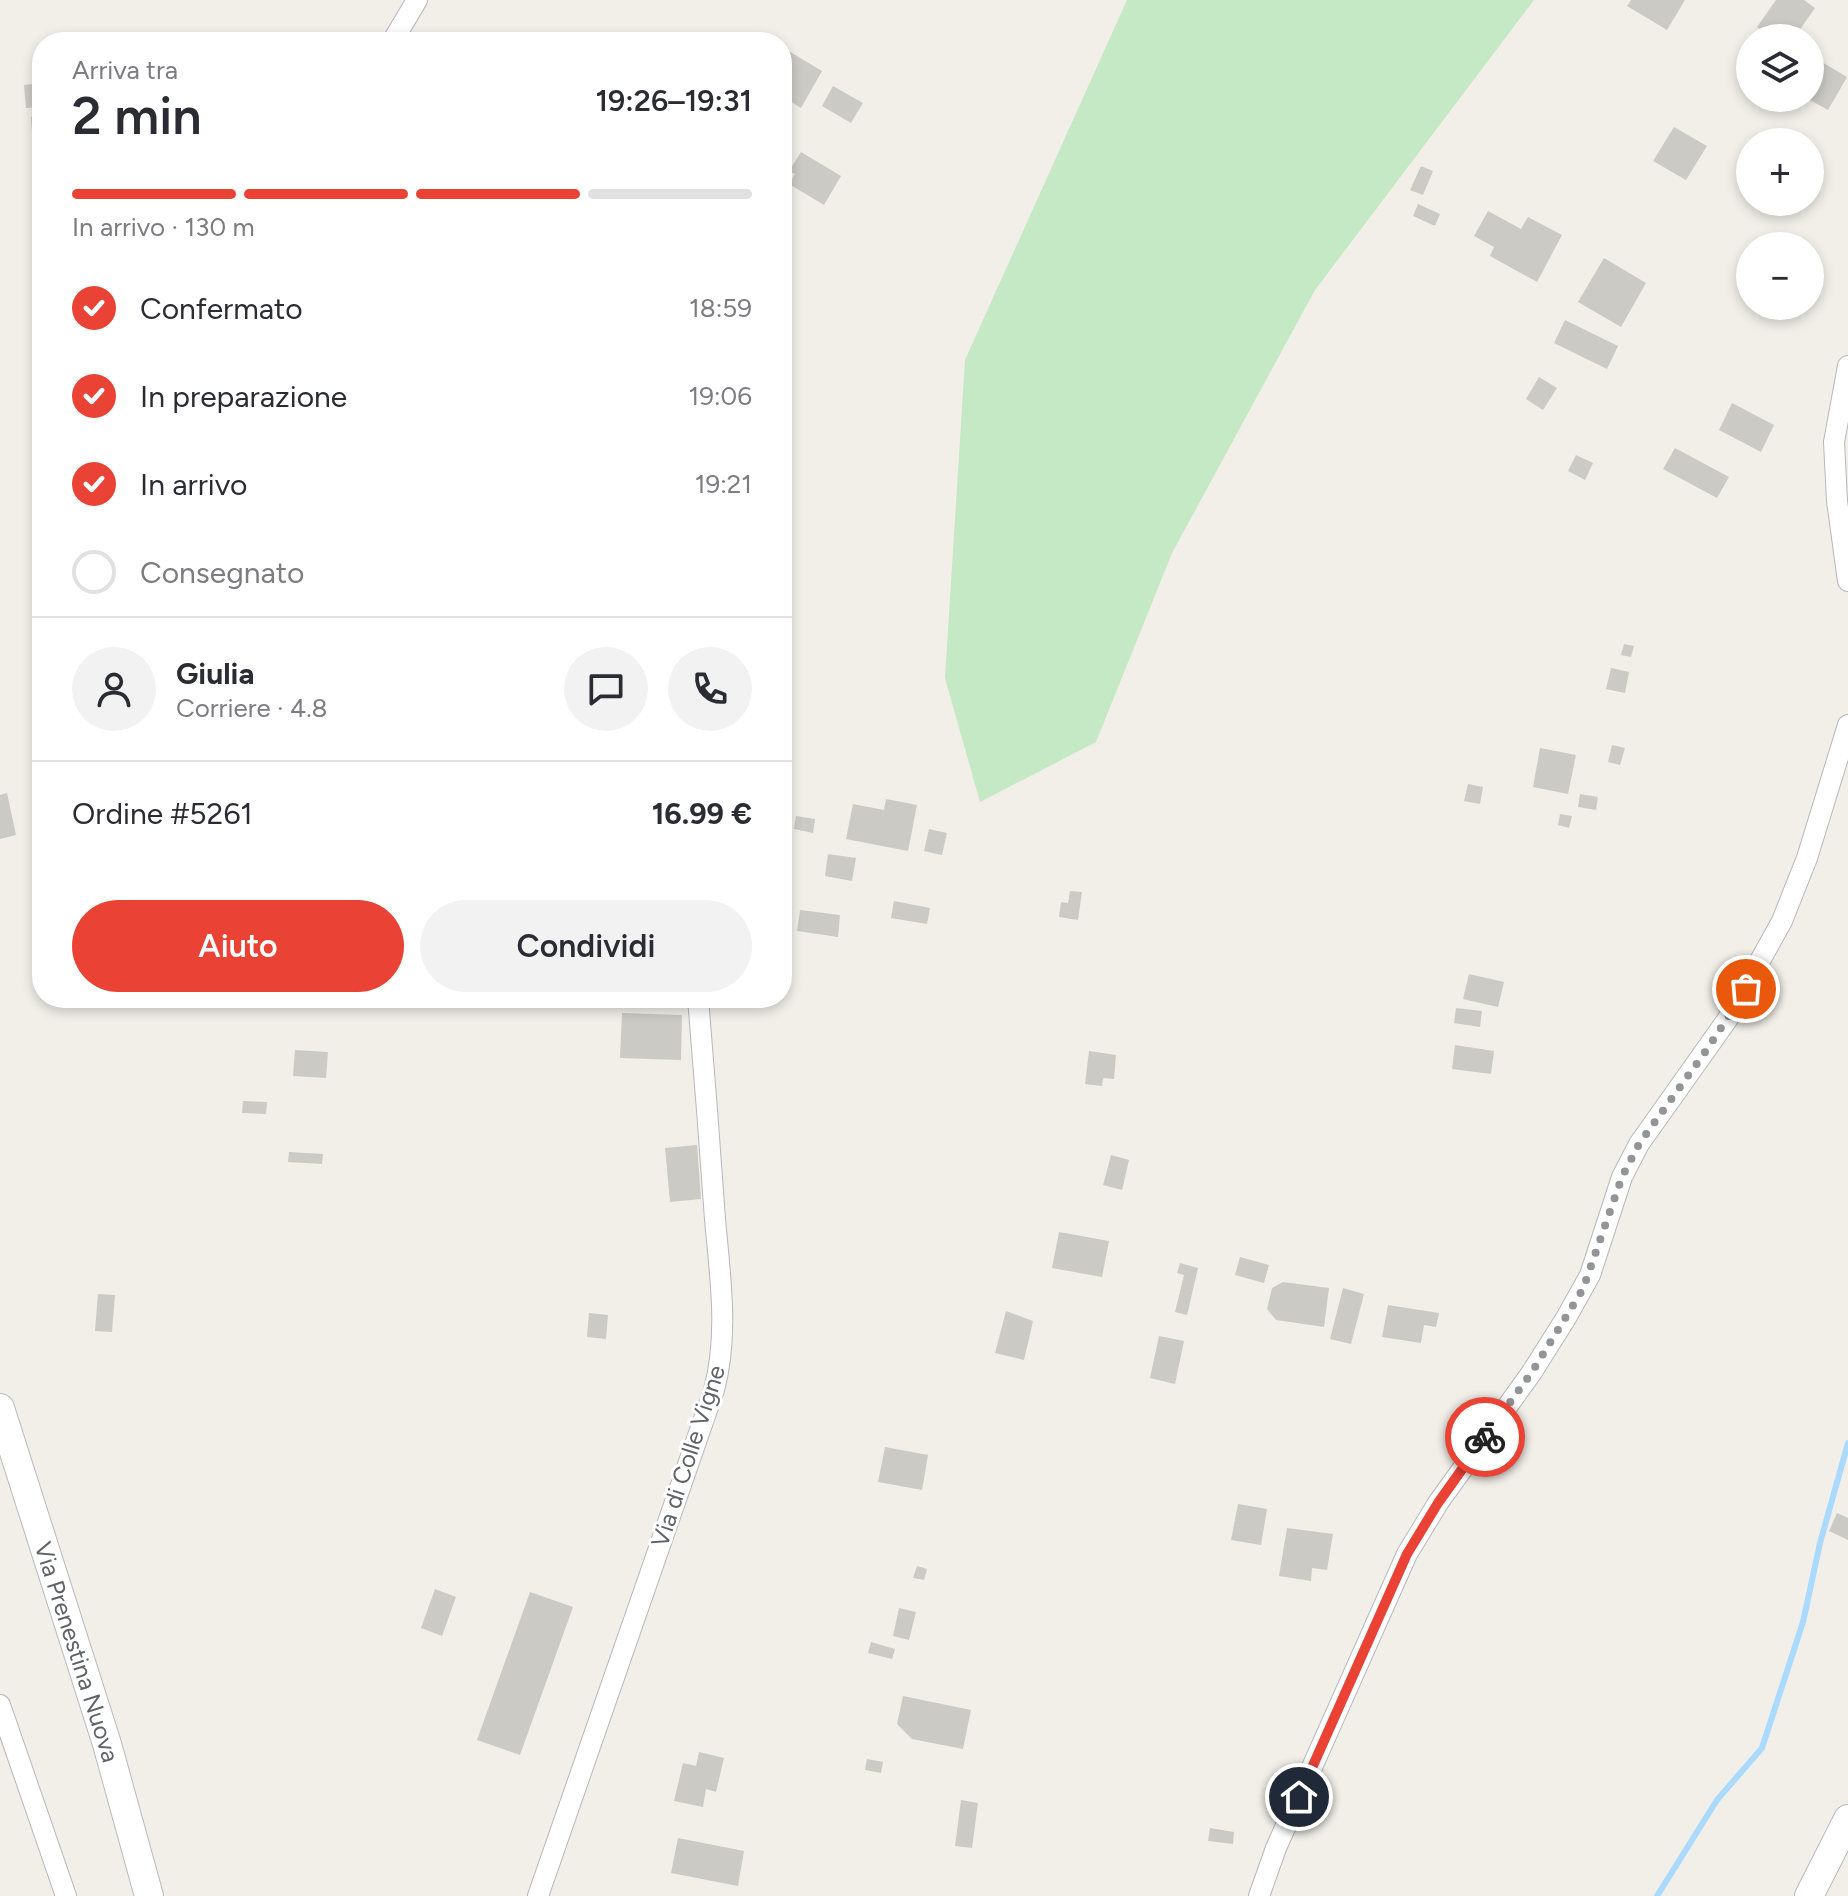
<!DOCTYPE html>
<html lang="it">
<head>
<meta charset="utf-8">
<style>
  :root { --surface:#fff; --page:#f2f2f3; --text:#2b2b33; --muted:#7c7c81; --line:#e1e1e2; --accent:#ea4335 }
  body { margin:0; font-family:Figtree,sans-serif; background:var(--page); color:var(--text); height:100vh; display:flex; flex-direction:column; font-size:30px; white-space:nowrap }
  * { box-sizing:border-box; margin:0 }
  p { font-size:26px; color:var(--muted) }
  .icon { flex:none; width:44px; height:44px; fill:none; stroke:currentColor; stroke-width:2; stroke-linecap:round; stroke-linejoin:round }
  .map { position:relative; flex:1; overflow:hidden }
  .panel { position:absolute; left:32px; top:32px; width:760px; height:976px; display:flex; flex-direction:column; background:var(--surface); border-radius:32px; box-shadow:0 4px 12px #0003 }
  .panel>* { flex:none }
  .controls { position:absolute; left:1736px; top:24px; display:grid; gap:16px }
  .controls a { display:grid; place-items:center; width:88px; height:88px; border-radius:50%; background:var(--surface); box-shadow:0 4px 12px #0003; font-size:40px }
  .pin { position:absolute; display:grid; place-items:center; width:68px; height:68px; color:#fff; margin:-34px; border:4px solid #fff; border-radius:50%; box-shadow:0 2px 8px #0007 }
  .courier { position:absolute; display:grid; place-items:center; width:80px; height:80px; margin:-40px; border:6px solid #ea4335; border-radius:50%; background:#fff; color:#222; box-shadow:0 2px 10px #0007 }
  .headline em { font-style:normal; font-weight:600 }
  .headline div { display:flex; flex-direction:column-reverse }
  .headline { display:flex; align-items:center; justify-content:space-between; height:136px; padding:0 40px }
  h1 { font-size:52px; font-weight:600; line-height:60px }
  .bar { display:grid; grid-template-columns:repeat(4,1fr); gap:12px 8px; align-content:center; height:96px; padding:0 40px }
  .bar i { height:10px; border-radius:6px; background:var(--line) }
  .bar .current { background:var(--accent) }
  .bar p { grid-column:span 4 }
  .line { display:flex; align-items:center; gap:20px; padding:0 40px; border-top:2px solid var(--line) }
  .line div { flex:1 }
  .round { display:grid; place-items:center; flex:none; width:84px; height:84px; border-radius:42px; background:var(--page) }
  ol { padding:0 40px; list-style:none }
  li { display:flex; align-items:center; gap:24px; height:88px }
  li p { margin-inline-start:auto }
  li .icon { padding:8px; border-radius:50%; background:var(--accent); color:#fff; stroke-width:4 }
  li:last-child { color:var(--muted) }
  li i { width:44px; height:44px; border:4px solid var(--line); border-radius:50% }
  .button { display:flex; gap:16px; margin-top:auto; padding:16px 40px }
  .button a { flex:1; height:92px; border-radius:48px; background:var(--accent); color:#fff; font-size:32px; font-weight:600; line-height:92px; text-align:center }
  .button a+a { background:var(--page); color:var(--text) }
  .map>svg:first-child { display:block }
  .green { fill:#c5e8c5 }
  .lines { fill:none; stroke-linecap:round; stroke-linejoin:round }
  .stream { stroke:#aadaff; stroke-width:6 }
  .building { fill:#cccac5 }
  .street-casing { stroke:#b5b8bc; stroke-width:22 }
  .secondary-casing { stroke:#b6babf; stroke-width:30 }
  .street { stroke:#fff; stroke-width:20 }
  .secondary { stroke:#fff; stroke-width:28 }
  .done { stroke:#929495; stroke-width:8; stroke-dasharray:0 14.4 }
  .route { stroke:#ea4335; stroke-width:10 }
  .labels { text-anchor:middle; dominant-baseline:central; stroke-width:6; stroke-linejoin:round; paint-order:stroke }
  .street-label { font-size:24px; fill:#5f6368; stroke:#fff }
</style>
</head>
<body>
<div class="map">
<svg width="1848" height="1896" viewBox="0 0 1848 1896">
  <rect width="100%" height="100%" fill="#f1efe8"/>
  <path class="green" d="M1127,0h407l-219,290 -143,263 -76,189 -116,60 -35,-124 20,-318z"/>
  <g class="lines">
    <path class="stream" d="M1657,1896l60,-96 45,-52 41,-126 17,-79 28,-100"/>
  </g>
  <path class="building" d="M1631,0h54l-18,30 -40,-24z
    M1776,0h28l11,8 -21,30h-22l-15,-11z
    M782,47l40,24 -21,37 -19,-12z
    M1815,58l32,19 -19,33 -18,-10v-35z
    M42,83v24l-16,1 -2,-23z
    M833,86l30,17 -12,20 -29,-17z
    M42,116v72h-6l-5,-71z
    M1674,127l33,19 -21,34 -33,-19z
    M801,152l40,24 -17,29 -35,-21 6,-10 -6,-3z
    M1421,166l12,5 -10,24 -13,-5z
    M1418,204l22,10 -5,12 -22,-10z
    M1488,211l33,18 7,-12 34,18 -25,47 -47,-26 4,-9 -20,-11z
    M1604,258l42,25 -25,44 -43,-25z
    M1565,320l53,26 -11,23 -53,-26z
    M1539,377l18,11 -14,22 -17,-11z
    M1732,403l42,22 -13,27 -42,-22z
    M1675,448l54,29 -12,21 -54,-29z
    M1576,455l17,8 -8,17 -17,-9z
    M1624,644l10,2 -3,11 -10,-2z
    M1611,668l18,4 -4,21 -19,-4z
    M1612,745l13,3 -5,17 -12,-3z
    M1540,748l36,7 -8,39 -35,-7z
    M1468,784l15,3 -3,17 -16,-3z
    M7,793l9,42 -16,4v-44z
    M1580,794l18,3 -2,13 -18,-3z
    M886,799l31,6 -9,46 -62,-12 7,-35 31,6z
    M1560,814l12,2 -3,12 -11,-3z
    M796,816l19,3 -2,14 -19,-4z
    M929,829l18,4 -5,22 -18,-4z
    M828,854l28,4 -4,23 -27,-5z
    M1070,891l12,1 -4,28 -19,-3 2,-15 7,1z
    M894,901l36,7 -3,16 -36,-6z
    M800,910l40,5 -2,22 -41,-6z
    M1469,974l35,8 -6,25 -35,-8z
    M1456,1008l26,3 -2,16 -26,-4z
    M622,1013l60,2 -1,45 -61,-2z
    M1455,1045l39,6 -3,23 -39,-5z
    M295,1050l33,2 -2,26 -33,-2z
    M1089,1051l27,4 -2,24 -11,-1 -1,8 -17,-2z
    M243,1101l24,1 -1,12 -24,-1z
    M697,1145l4,54 -31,3 -5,-54z
    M289,1152l34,2 -1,10 -34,-2z
    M1111,1155l18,5 -7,30 -19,-5z
    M1059,1232l50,9 -7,36 -50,-9z
    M1240,1257l29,8 -5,18 -29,-8z
    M1180,1263l18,5 -11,47 -12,-3 9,-37 -7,-2z
    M1283,1282l46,6 -5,39 -48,-7 -9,-11 5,-21z
    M1343,1288l21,6 -13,50 -21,-5z
    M98,1294l17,1 -3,37 -17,-1z
    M1388,1305l51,8 -3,14 -12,-2 -3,18 -39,-6z
    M1006,1311l27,10 -9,39 -29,-7z
    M589,1313l19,2 -2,24 -19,-2z
    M1159,1336l25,5 -9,43 -25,-6z
    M885,1447l43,8 -6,35 -44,-8z
    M1238,1504l29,5 -6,36 -30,-5z
    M1837,1513l11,5v22l-19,-9z
    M1287,1528l46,6 -6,36 -15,-2 -1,13 -32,-5z
    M917,1566l10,3 -3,11 -11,-2z
    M435,1589l21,8 -14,39 -21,-8z
    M530,1592l43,15 -53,148 -43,-15z
    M899,1608l17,4 -7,28 -16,-4z
    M871,1642l24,7 -3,10 -24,-6z
    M903,1696l68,14 -8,39 -51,-10 -15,-15z
    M699,1752l25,6 -8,34 -10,-3 -3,18 -29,-6 9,-38 13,3z
    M867,1759l16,3 -2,11 -16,-3z
    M961,1800l17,3 -6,45 -17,-2z
    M1210,1828l24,4 -1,12 -25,-3z
    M678,1838l66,13 -6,35 -67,-13z"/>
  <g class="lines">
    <defs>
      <path id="street" d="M392,42l25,-42
        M1848,366l-14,76 3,59 11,80
        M0,1705l66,191
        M538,1896l176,-506c15,-56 6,-114 1,-171 -5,-74 -11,-147 -17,-221
        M1259,1896l17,-48 131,-294 31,-51 94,-131 34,-54 24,-43 32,-98 17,-33 88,-124 55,-99 25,-63 41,-133"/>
      <g id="secondary">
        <path id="s1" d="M0,1408l107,336 42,152"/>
        <path d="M1809,1896l39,-77"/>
      </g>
    </defs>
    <use href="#street" class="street-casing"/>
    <use href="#secondary" class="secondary-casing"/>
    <use href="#street" class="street"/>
    <use href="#secondary" class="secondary"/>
  </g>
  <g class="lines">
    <path class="done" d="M1485,1437l47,-65 51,-83 39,-112 17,-33 69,-96 38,-59"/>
    <path class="route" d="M1299,1797l108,-243 31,-51 47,-66"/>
  </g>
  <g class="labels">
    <g class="street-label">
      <text transform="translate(688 1456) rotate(-72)">Via di Colle Vigne</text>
      <text stroke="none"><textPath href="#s1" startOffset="256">Via Prenestina Nuova</textPath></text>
    </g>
  </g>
</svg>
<div class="controls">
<a><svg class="icon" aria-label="layers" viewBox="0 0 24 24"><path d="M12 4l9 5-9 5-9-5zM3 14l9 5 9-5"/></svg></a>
<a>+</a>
<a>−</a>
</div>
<div class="pin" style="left:1746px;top:989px;background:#ea580c"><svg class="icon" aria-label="bag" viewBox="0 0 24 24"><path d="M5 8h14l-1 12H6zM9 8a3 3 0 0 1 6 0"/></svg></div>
<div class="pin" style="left:1299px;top:1797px;background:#1f2937"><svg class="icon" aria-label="home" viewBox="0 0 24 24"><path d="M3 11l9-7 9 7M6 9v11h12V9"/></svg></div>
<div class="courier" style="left:1485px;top:1437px"><svg class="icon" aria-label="bike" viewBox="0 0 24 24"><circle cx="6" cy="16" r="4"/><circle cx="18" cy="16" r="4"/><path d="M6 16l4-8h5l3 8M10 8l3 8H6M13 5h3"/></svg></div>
<section class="panel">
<div class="headline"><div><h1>2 min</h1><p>Arriva tra</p></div><em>19:26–19:31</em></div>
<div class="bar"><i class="current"></i><i class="current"></i><i class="current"></i><i></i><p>In arrivo · 130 m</p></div>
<ol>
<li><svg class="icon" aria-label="check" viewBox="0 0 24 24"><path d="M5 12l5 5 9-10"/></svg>Confermato<p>18:59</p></li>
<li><svg class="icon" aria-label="check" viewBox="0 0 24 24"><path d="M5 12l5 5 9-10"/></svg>In preparazione<p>19:06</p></li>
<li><svg class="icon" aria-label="check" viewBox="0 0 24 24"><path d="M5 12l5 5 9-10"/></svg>In arrivo<p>19:21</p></li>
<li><i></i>Consegnato</li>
</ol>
<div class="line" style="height:144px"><a class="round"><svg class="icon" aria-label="person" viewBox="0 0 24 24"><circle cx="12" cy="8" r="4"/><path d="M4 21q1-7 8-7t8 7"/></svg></a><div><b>Giulia</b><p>Corriere · 4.8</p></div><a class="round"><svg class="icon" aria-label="chat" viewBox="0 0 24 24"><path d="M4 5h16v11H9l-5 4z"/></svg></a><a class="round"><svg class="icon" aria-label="phone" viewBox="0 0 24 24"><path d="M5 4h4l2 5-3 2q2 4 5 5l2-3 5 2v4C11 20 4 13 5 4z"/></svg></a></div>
<div class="line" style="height:104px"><div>Ordine #5261</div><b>16.99 €</b></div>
<div class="button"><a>Aiuto</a><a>Condividi</a></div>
</section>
</div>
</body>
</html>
